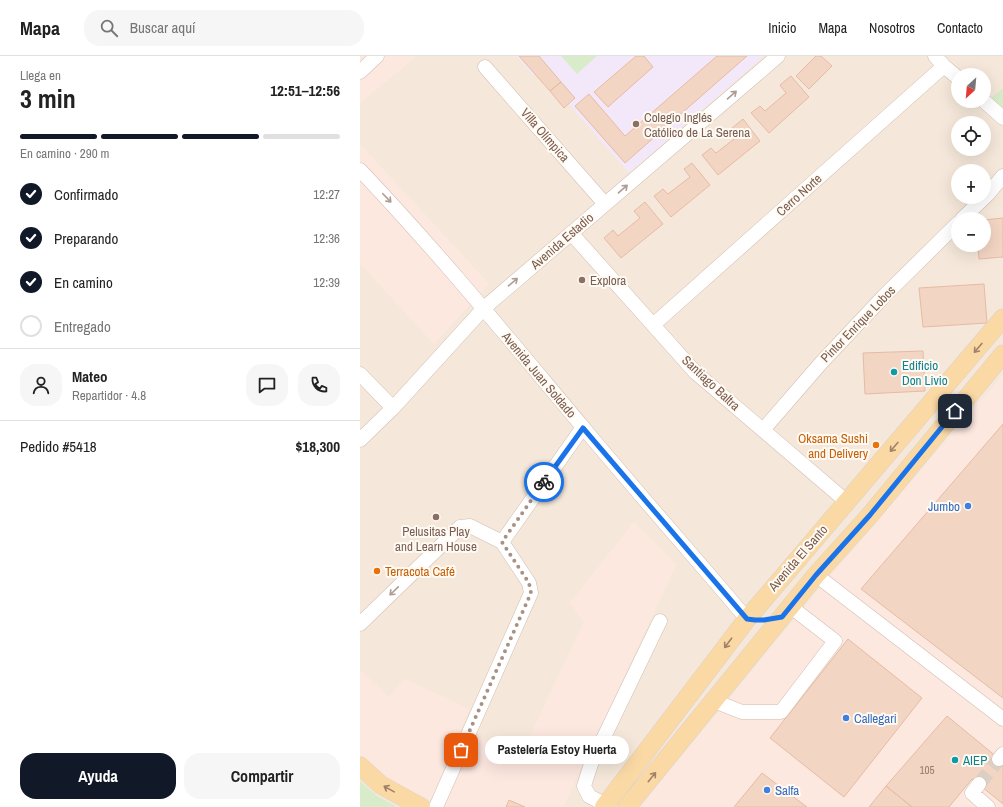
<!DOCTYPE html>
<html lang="es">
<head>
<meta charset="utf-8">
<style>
  :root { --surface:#fff; --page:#f6f6f6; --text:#222; --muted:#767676; --line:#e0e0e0; --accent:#111827 }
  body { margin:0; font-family:"Archivo Narrow",sans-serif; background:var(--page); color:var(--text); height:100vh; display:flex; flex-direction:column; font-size:15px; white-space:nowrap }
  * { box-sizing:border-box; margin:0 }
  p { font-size:13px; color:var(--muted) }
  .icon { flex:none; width:22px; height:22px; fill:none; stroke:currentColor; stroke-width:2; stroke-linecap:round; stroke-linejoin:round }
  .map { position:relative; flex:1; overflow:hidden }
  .drawer { display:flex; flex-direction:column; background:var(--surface); width:360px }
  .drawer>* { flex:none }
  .needle { width:26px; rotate:206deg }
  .buttons { position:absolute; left:591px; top:12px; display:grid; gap:8px }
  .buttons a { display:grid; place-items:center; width:40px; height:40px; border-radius:50%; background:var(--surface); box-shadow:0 4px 16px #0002; font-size:20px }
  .pin { position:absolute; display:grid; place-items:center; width:34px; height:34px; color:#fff; margin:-17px; border-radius:8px; box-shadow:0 2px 6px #0006 }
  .courier { position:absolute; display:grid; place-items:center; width:40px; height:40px; margin:-20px; border:3px solid #1a73e8; border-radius:50%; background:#fff; color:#222; box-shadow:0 1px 5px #0007 }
  .bubble { position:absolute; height:28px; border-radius:14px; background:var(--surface); box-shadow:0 4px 16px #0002; font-size:13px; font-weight:700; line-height:28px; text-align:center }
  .summary em { font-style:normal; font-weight:700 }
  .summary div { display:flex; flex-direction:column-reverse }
  .summary { display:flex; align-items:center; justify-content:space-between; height:68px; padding:0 20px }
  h1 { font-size:26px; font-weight:700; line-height:30px }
  .bar { display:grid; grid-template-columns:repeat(4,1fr); gap:6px 4px; align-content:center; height:48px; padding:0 20px }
  .bar i { height:5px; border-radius:3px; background:var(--line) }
  .bar .current { background:var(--accent) }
  .bar p { grid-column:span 4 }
  .line { display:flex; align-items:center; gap:10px; padding:0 20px; border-top:1px solid var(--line) }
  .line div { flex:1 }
  .round { display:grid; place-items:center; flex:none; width:42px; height:42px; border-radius:16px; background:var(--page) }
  ol { padding:0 20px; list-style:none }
  li { display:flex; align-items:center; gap:12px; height:44px }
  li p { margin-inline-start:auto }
  li .icon { padding:4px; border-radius:50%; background:var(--accent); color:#fff; stroke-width:4 }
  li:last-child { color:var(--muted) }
  li i { width:22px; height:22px; border:2px solid var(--line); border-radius:50% }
  .button { display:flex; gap:8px; margin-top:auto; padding:8px 20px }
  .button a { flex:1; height:46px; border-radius:16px; background:var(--accent); color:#fff; font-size:16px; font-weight:700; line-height:46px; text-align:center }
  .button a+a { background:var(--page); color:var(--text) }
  header { display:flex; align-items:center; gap:24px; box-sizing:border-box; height:56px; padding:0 20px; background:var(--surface); border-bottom:1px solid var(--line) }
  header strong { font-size:19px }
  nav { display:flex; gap:22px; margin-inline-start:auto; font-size:14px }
  .search { width:280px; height:36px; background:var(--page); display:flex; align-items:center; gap:10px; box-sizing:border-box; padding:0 14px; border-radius:16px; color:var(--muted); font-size:15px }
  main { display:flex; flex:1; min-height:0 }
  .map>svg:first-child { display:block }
  .residential { fill:#f5e8da; fill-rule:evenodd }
  .commercial { fill:#fde8e0 }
  .education { fill:#f3e8fa }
  .green { fill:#d8ecc9 }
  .building { fill:#f3d5c3; stroke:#e6bba3 }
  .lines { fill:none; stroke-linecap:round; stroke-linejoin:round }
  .minor-tunnel { stroke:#dcd0c4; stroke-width:14; stroke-dasharray:14 7; stroke-linecap:butt }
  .minor-casing { stroke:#d1beb0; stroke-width:15 }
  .major-casing { stroke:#dad1cd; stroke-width:19 }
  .minor { stroke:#fff; stroke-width:14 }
  .major { stroke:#fbd9a5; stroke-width:18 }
  .oneway { stroke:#af9d94 }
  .oneway2 { stroke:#a18267 }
  .done { stroke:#a89285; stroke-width:4; stroke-dasharray:0 7.2 }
  .route { stroke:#1a73e8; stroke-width:5 }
  .education-dot { fill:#8d6e63; stroke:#fffaf3; stroke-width:1.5 }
  .culture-dot { fill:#0f9aa8; stroke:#fffaf3; stroke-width:1.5 }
  .food-dot { fill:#e8710a; stroke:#fffaf3; stroke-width:1.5 }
  .shop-dot { fill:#3f7fe0; stroke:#fffaf3; stroke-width:1.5 }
  .labels { text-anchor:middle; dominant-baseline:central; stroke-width:4; stroke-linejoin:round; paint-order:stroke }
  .number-label { font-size:11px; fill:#987a6a }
  .education-label { font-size:13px; fill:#785e54; stroke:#fffaf3; text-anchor:start }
  .street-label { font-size:13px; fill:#7a5c4d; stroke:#fffaf3 }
  .culture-label { font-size:13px; fill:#0d838f; stroke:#fffaf3; text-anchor:start }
  .food-label { font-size:13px; fill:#c56008; stroke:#fffaf3; text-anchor:end }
  .shop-label { font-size:13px; fill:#366cbe; stroke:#fffaf3; text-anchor:start }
</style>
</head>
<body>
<header>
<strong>Mapa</strong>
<div class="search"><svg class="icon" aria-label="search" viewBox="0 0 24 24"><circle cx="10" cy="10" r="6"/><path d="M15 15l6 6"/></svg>Buscar aquí</div>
<nav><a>Inicio</a><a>Mapa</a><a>Nosotros</a><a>Contacto</a></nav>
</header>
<main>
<section class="drawer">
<div class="summary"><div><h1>3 min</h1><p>Llega en</p></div><em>12:51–12:56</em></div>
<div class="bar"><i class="current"></i><i class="current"></i><i class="current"></i><i></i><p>En camino · 290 m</p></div>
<ol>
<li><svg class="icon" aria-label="check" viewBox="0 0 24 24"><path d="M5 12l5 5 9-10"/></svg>Confirmado<p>12:27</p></li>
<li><svg class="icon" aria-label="check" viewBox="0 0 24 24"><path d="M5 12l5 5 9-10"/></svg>Preparando<p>12:36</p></li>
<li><svg class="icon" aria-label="check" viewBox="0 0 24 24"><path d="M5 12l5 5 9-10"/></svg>En camino<p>12:39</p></li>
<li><i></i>Entregado</li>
</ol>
<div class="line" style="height:72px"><a class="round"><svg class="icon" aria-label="person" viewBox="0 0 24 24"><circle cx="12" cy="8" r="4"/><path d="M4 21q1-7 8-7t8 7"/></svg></a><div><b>Mateo</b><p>Repartidor · 4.8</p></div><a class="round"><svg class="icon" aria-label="chat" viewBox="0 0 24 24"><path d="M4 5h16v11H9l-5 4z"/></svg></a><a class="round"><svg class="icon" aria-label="phone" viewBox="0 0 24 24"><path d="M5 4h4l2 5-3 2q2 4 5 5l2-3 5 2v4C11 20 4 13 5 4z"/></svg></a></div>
<div class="line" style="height:52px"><div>Pedido #5418</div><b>$18,300</b></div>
<div class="button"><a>Ayuda</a><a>Compartir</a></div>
</section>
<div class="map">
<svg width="643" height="751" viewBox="0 0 643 751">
  <rect width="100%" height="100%" fill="#fdf6ec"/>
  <path class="residential" d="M0,0h643v751h-643zM598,19h26v26h-26zM598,67h26v26h-26zM598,115h26v26h-26zM598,163h26v26h-26z"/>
  <path class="commercial" d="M0,0h57l-57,47z
    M0,88l129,140 -55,60 -74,-81z
    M643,319v432h-363l177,-215z
    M274,466l42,43 -113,242h-118v-1l-66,-29 -19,-19v-88l29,27 16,-18 64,30 -9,19 60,29 64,-135 -14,-19z"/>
  <path class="education" d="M157,0h247l-135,117 -90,-103 -6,5z"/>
  <path class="green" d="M201,0h36l-20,18z
    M643,32v21l-13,-10z
    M0,725l17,15 20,11h-37z"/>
  <path class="building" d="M159,0h20l22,26 -11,9z
    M276,0h8l9,11 -45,40 -14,-15z
    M357,0h30l-122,107 -50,-57 14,-12 36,42z
    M456,0h5l11,10 -23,23 -13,-13z
    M431,20l18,21 -40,36 -18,-20 9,-7 5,5 21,-18 -6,-8z
    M201,26l14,16 -11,10 -14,-17z
    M383,63l17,22 -42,34 -16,-20 9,-7 5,5 22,-17 -6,-8z
    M332,107l18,22 -39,32 -17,-21 9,-7 5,5 22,-17 -6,-8z
    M285,146l18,22 -42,34 -17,-20 9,-8 5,6 22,-18 -6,-7z
    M643,162v39l-24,2 -1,-14h6v-25z
    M624,228l3,39 -64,4 -4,-39z
    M563,295l2,40 -60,3 -2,-41z
    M643,368v274l-142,-109z
    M488,583l74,59 -78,99 -74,-59z
    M587,660l56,46v42l-31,-25 -23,28h-37l-26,-21z
    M402,717l45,34h-73z
    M526,730l26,21h-43z
    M149,744l16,7h-19z"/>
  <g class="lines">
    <path class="minor-tunnel" d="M619,728l20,-25"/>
    <defs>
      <path id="minor" d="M575,0l9,10 14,12
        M125,11l120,137
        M0,16l17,-16
        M624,45l19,17
        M0,114c78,82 149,169 222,256 54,65 110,128 165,193
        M602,163l26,-25 15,-18
        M211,177l124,139 152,130
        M293,269l291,-259
        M0,318l33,34
        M403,374l58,-67 63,-67 74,-73
        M0,384l33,-32 91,-100 294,-252
        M142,486l81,-115
        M456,519l187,144
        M0,568l100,-97 10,-1 32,16 27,41 2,10 -95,214
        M354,645l28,11h39l54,-71 -44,-34
        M639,703l4,-5
        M619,728l-7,9 16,14
        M246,749l-17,-9 -5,-10 7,-22 69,-143"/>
      <path id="major" d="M0,710l21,19 40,22
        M244,751l143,-188 256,-301
        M267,751l189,-232 54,-60 133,-161"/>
    </defs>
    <use href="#minor" class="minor-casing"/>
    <use href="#major" class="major-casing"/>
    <use href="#minor" class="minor"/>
    <use href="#major" class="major"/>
  </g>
  <defs><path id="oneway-shaft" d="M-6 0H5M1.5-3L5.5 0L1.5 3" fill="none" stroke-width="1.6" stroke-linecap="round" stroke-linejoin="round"/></defs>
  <g class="oneway">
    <use href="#oneway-shaft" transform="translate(372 39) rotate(-41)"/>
    <use href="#oneway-shaft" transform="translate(263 133) rotate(-41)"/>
    <use href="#oneway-shaft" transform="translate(27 142) rotate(46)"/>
    <use href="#oneway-shaft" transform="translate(153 226) rotate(-40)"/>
    <use href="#oneway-shaft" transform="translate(34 535) rotate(136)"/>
  </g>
  <g class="oneway2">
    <use href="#oneway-shaft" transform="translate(618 292) rotate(130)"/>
    <use href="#oneway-shaft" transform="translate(534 391) rotate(130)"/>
    <use href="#oneway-shaft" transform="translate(368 587) rotate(127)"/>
    <use href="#oneway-shaft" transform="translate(292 721) rotate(-51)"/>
    <use href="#oneway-shaft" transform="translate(29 733) rotate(-151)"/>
  </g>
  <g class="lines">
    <path class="done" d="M101,694l70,-157 -2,-10 -27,-41 42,-60"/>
    <path class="route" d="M184,426l39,-54 164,191 8,1h9l18,-3 34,-42 54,-60 85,-104"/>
  </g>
  <g class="education-dot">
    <circle cx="276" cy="68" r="4"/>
    <circle cx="222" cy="224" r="4"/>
    <circle cx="76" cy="461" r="4"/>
  </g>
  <g class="culture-dot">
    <circle cx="534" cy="316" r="4"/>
    <circle cx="595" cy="704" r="4"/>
  </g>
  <g class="food-dot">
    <circle cx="516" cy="389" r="4"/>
    <circle cx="17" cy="515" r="4"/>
  </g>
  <g class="shop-dot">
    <circle cx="608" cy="450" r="4"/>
    <circle cx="486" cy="662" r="4"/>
    <circle cx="407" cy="734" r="4"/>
  </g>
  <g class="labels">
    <g class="number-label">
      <text x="567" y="714">105</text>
    </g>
    <g class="education-label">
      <text x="284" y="61">Colegio Inglés<tspan x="284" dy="15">Católico de La Serena</tspan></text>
      <text x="230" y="224">Explora</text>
      <text x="76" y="475" text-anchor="middle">Pelusitas Play<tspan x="76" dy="15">and Learn House</tspan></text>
    </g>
    <g class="street-label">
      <text transform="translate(185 79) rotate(49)">Villa Olímpica</text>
      <text transform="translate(439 139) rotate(-42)">Cerro Norte</text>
      <text transform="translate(202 185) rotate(-41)">Avenida Estadio</text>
      <text transform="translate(498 268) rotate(-46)">Pintor Enrique Lobos</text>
      <text transform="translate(179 319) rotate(50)">Avenida Juan Soldado</text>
      <text transform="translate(351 327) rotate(43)">Santiago Baltra</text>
      <text transform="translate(438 502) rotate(-49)">Avenida El Santo</text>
    </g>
    <g class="culture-label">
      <text x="542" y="309">Edificio<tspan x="542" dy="15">Don Livio</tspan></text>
      <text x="603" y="704">AIEP</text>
    </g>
    <g class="food-label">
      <text x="508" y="382">Oksama Sushi<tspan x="508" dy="15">and Delivery</tspan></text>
      <text x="25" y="515" text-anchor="start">Terracota Café</text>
    </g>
    <g class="shop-label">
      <text x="600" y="450" text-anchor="end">Jumbo</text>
      <text x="494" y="662">Callegari</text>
      <text x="415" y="734">Salfa</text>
    </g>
  </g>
</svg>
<div class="buttons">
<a><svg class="needle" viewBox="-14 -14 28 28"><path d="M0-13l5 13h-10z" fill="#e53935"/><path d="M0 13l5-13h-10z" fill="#767676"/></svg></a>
<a><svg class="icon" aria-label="locate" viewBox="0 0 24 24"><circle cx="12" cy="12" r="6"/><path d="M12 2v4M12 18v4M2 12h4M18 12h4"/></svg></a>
<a>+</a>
<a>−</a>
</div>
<div class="pin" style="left:101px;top:694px;background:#ea580c"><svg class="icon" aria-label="bag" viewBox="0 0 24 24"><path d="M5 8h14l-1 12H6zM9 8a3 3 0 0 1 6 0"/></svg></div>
<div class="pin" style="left:595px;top:355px;background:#1f2937"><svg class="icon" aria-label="home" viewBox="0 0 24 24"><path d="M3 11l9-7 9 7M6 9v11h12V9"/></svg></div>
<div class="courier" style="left:184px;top:426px"><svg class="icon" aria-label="bike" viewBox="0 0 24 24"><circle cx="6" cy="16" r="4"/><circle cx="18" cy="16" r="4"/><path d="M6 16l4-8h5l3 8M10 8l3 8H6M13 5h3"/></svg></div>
<div class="bubble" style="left:125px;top:680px;width:144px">Pastelería Estoy Huerta</div>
</div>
</main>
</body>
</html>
